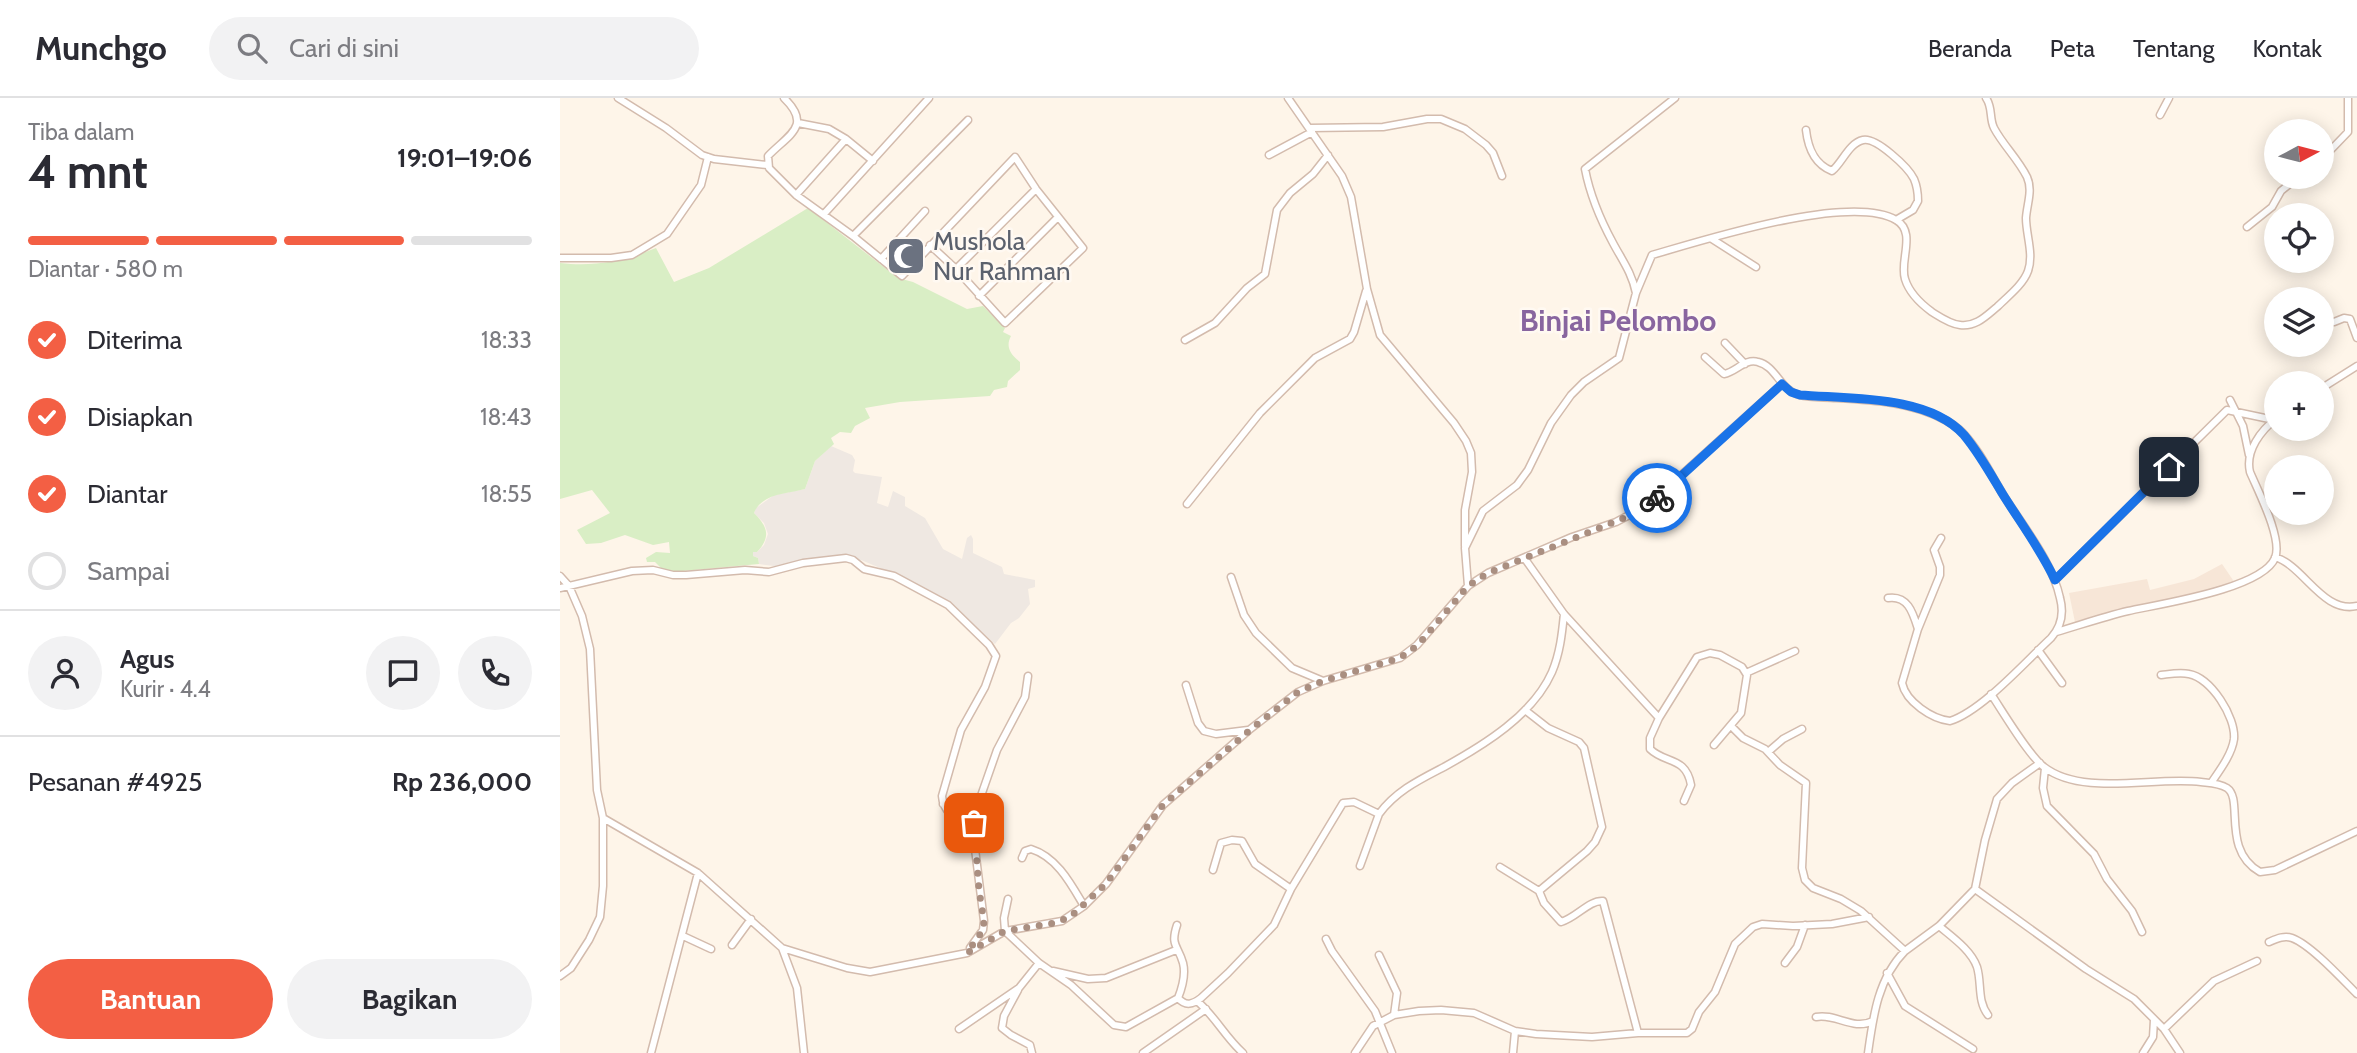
<!DOCTYPE html>
<html lang="id">
<head>
<meta charset="utf-8">
<style>
  :root { --surface:#fff; --page:#f2f2f3; --text:#2b2b33; --muted:#7c7c81; --line:#e1e1e2; --accent:#f35f44 }
  body { margin:0; font-family:Cabin,sans-serif; background:var(--page); color:var(--text); height:100vh; display:flex; flex-direction:column; font-size:26px; white-space:nowrap }
  * { box-sizing:border-box; margin:0 }
  p { font-size:23px; color:var(--muted) }
  .icon { flex:none; width:38px; height:38px; fill:none; stroke:currentColor; stroke-width:2; stroke-linecap:round; stroke-linejoin:round }
  .map { position:relative; flex:1; overflow:hidden }
  .details { display:flex; flex-direction:column; background:var(--surface); width:560px }
  .details>* { flex:none }
  .needle { width:46px; rotate:83deg }
  .tools { position:absolute; left:1704px; top:21px; display:grid; gap:14px }
  .tools a { display:grid; place-items:center; width:70px; height:70px; border-radius:50%; background:var(--surface); box-shadow:0 4px 18px #0003; font-size:35px }
  .pin { position:absolute; display:grid; place-items:center; width:60px; height:60px; color:#fff; margin:-30px; border-radius:14px; box-shadow:0 4px 10px #0006 }
  .courier { position:absolute; display:grid; place-items:center; width:70px; height:70px; margin:-35px; border:5px solid #1a73e8; border-radius:50%; background:#fff; color:#222; box-shadow:0 2px 9px #0007 }
  .head em { font-style:normal; font-weight:700 }
  .head div { display:flex; flex-direction:column-reverse }
  .head { display:flex; align-items:center; justify-content:space-between; height:119px; padding:0 28px }
  h1 { font-size:46px; font-weight:700; line-height:52px }
  .bar { display:grid; grid-template-columns:repeat(4,1fr); gap:10px 7px; align-content:center; height:84px; padding:0 28px }
  .bar i { height:9px; border-radius:5px; background:var(--line) }
  .bar .on { background:var(--accent) }
  .bar p { grid-column:span 4 }
  .line { display:flex; align-items:center; gap:18px; padding:0 28px; border-top:2px solid var(--line) }
  .line div { flex:1 }
  .round { display:grid; place-items:center; flex:none; width:74px; height:74px; border-radius:37px; background:var(--page) }
  ol { padding:0 28px; list-style:none }
  li { display:flex; align-items:center; gap:21px; height:77px }
  li p { margin-inline-start:auto }
  li .icon { padding:7px; border-radius:50%; background:var(--accent); color:#fff; stroke-width:4 }
  li:last-child { color:var(--muted) }
  li i { width:38px; height:38px; border:4px solid var(--line); border-radius:50% }
  .button { display:flex; gap:14px; margin-top:auto; padding:14px 28px }
  .button a { flex:1; height:80px; border-radius:42px; background:var(--accent); color:#fff; font-size:28px; font-weight:700; line-height:80px; text-align:center }
  .button a+a { background:var(--page); color:var(--text) }
  header { display:flex; align-items:center; gap:42px; box-sizing:border-box; height:98px; padding:0 35px; background:var(--surface); border-bottom:2px solid var(--line) }
  header strong { font-size:33px }
  nav { display:flex; gap:38px; margin-inline-start:auto; font-size:24px }
  .search { width:490px; height:63px; background:var(--page); display:flex; align-items:center; gap:18px; box-sizing:border-box; padding:0 24px; border-radius:38px; color:var(--muted); font-size:26px }
  main { display:flex; flex:1; min-height:0 }
  .map>svg:first-child { display:block }
  .residential { fill:#f7e6d7 }
  .industrial { fill:#efe8e2 }
  .green { fill:#d9eec5 }
  .lines { fill:none; stroke-linecap:round; stroke-linejoin:round }
  .street-casing { stroke:#d3bbad; stroke-width:9 }
  .street { stroke:#fff; stroke-width:6 }
  .done { stroke:#aa8f81; stroke-width:7; stroke-dasharray:0 12.6 }
  .route { stroke:#1a73e8; stroke-width:9 }
  .labels { text-anchor:middle; dominant-baseline:central; stroke-width:5; stroke-linejoin:round; paint-order:stroke }
  .worship-label { font-size:26px; fill:#5b616d; stroke:#fff9f2; text-anchor:start }
  .quarter-label { font-size:30px; font-weight:bold; fill:#88659f; stroke:#fff9f2 }
</style>
</head>
<body>
<header>
<strong>Munchgo</strong>
<div class="search"><svg class="icon" aria-label="search" viewBox="0 0 24 24"><circle cx="10" cy="10" r="6"/><path d="M15 15l6 6"/></svg>Cari di sini</div>
<nav><a>Beranda</a><a>Peta</a><a>Tentang</a><a>Kontak</a></nav>
</header>
<main>
<section class="details">
<div class="head"><div><h1>4 mnt</h1><p>Tiba dalam</p></div><em>19:01–19:06</em></div>
<div class="bar"><i class="on"></i><i class="on"></i><i class="on"></i><i></i><p>Diantar · 580 m</p></div>
<ol>
<li><svg class="icon" aria-label="check" viewBox="0 0 24 24"><path d="M5 12l5 5 9-10"/></svg>Diterima<p>18:33</p></li>
<li><svg class="icon" aria-label="check" viewBox="0 0 24 24"><path d="M5 12l5 5 9-10"/></svg>Disiapkan<p>18:43</p></li>
<li><svg class="icon" aria-label="check" viewBox="0 0 24 24"><path d="M5 12l5 5 9-10"/></svg>Diantar<p>18:55</p></li>
<li><i></i>Sampai</li>
</ol>
<div class="line" style="height:126px"><a class="round"><svg class="icon" aria-label="person" viewBox="0 0 24 24"><circle cx="12" cy="8" r="4"/><path d="M4 21q1-7 8-7t8 7"/></svg></a><div><b>Agus</b><p>Kurir · 4.4</p></div><a class="round"><svg class="icon" aria-label="chat" viewBox="0 0 24 24"><path d="M4 5h16v11H9l-5 4z"/></svg></a><a class="round"><svg class="icon" aria-label="phone" viewBox="0 0 24 24"><path d="M5 4h4l2 5-3 2q2 4 5 5l2-3 5 2v4C11 20 4 13 5 4z"/></svg></a></div>
<div class="line" style="height:91px"><div>Pesanan #4925</div><b>Rp 236,000</b></div>
<div class="button"><a>Bantuan</a><a>Bagikan</a></div>
</section>
<div class="map">
<svg width="1797" height="955" viewBox="0 0 1797 955">
  <rect width="100%" height="100%" fill="#fef5e9"/>
  <path class="residential" d="M1662,466l13,19 -78,21 -61,20 -20,3 -7,-34 78,-14 3,11 44,-11z"/>
  <path class="industrial" d="M271,348l21,9 3,5 -2,11 2,2 27,4 -5,26 11,4 5,-16 12,6v9l20,12 18,31 19,10 5,-21 4,-3 2,4v14l29,14 2,7 31,6v7l-7,2 2,15 -11,14 -8,5 -16,21 -38,-34 -22,-16 -33,-17 -41,-17 -49,-1 -30,8 -23,-3 -1,-6 -5,-2v-5l4,1 7,-7 4,-11 -4,-11 -10,-10 2,-5 18,-13 31,-6 10,-28z"/>
  <path class="green" d="M248,110l90,70 15,4 54,27 16,-3 22,22 -2,4 8,4c-6,11 0,19 9,26v8l-12,11 -1,6 -13,3 -4,6 -90,6 -35,6 5,10 -15,8 -4,7 -11,-1 -9,6 3,6 -19,17 -10,28c-18,5 -43,4 -51,24 14,14 17,24 3,39h-4v4l5,2 1,6 -87,8 -9,-2 -8,-8h-8l-1,-4 10,-6 14,1 -1,-11 -16,3 -28,-10 -24,8 -15,1 -9,-14 33,-17 -18,-23 -32,9v-236c35,4 64,-2 96,-15l18,34 35,-14z"/>
  <g class="lines">
    <defs>
      <path id="street" d="M58,0l48,30 36,27 12,4 53,6
        M224,0c29,28 4,37 -16,58l1,12 27,27 57,41 49,40 113,-119 21,32 47,59 -78,75 -49,-54 -26,-24
        M728,0l54,78 9,21 16,92 13,46 74,88 12,18 5,12 1,19 -7,38v36
        M1600,17l9,-17
        M238,25l31,6 17,10
        M749,30l74,-1 44,-8h14l24,10 21,16 7,8 9,23
        M1246,32c2,18 8,34 26,41 10,-8 17,-28 31,-31 13,-3 45,27 51,39 3,7 4,14 4,22l-5,9 -17,10
        M709,57l43,-23
        M1762,61l26,-27v-34
        M236,97l50,-56 27,22
        M264,116l105,-116
        M1687,129l25,-20 9,-16 17,-14
        M293,138l115,-116
        M1152,141l44,28
        M0,160h51l21,-3 35,-21 34,-49 7,-28
        M321,161l44,-48
        M396,171l80,-80
        M1076,195c-4,-20 -14,-33 -23,-50 -13,-24 -23,-48 -28,-74l90,-71
        M419,198l78,-78
        M1774,224l10,-4 6,1 7,19
        M625,242l30,-17 32,-35 18,-14 12,-64 13,-17 23,-19 15,-19
        M1165,245l20,21
        M1145,259l19,17c12,-2 21,-16 34,-12 18,4 22,28 41,33 12,3 25,2 37,3 37,2 76,4 109,22 6,3 13,8 18,13 17,18 28,42 41,63 20,32 48,65 56,102 4,15 1,29 -9,40 -25,23 -69,73 -101,83 -18,-2 -44,-19 -48,-38l16,-54 22,-54v-8l-6,-17 7,-12
        M1762,290l35,-22
        M1670,302l13,26 6,29
        M627,406l73,-91 55,-55 35,-19 4,-7 12,-41
        M1715,459c29,9 48,57 82,49
        M965,461l39,55 95,104 -9,20v11c15,15 36,7 41,36l-7,16
        M0,478l9,10 13,30 8,33 7,141 6,28v68l-3,31 -11,23 -18,28 -11,8
        M671,479l13,38 12,18 36,35 31,13
        M1495,482l172,-170 47,10
        M908,488l-3,-38 18,-37 34,-26 11,-15 23,-47 20,-28 13,-13 35,-24 17,-65 16,-38c52,-15 198,-62 244,-35 21,12 3,41 9,59 4,13 16,25 27,33 8,5 18,12 28,13 16,2 26,-9 37,-18 10,-10 26,-22 31,-36 6,-17 -2,-36 -2,-53 1,-14 7,-28 1,-41 -9,-18 -24,-32 -33,-49 -5,-10 -1,-20 -8,-30
        M0,490l72,-17 21,-1 20,5h13l59,-5 24,2 34,-9 43,-5 7,2 11,9 30,7 54,29 41,40 7,11 -11,31 -24,43 -19,66c1,18 19,27 32,36
        M1328,500c20,-3 25,15 30,31
        M1496,534c24,-7 47,-15 72,-21 31,-7 134,-22 147,-53 8,-19 -17,-67 -25,-86 -5,-21 11,-42 27,-54
        M1478,552l24,33
        M1186,575l49,-22
        M1601,577c9,-1 19,-3 28,-1 22,4 47,43 45,65 -2,15 -14,31 -23,44
        M626,587l12,38 6,8 12,3 32,-4
        M1431,596c12,18 38,62 53,73 39,30 110,9 157,15 9,1 18,1 26,6 17,11 -6,62 33,84l15,-2 82,-39
        M1099,620l38,-61 13,-4 10,2 22,12 5,8 -6,38 -27,32
        M1171,628l12,12 22,11 15,16 26,18 -4,85 3,12 8,8 28,11 20,12 44,40 34,-25 36,-37 10,-49 12,-41 15,-16 28,-20
        M1208,654l15,-13 19,-10
        M1485,670l-2,20 4,18 47,48 13,25 25,32 10,21
        M383,706l19,2 13,7
        M43,720l95,55 84,75 65,20 23,4 97,-19 38,-22 57,-10 22,-15 22,-22 57,-79 86,-75 49,-38 25,-11 77,-23 17,-13 51,-59 20,-13 84,-36 44,-15 32,-17 134,-121
        M462,760l3,-7 6,-2c26,8 40,35 53,57
        M800,768l19,-52
        M940,769l39,24 48,-40 8,-9 7,-15 -18,-79 -5,-6 -31,-14 -23,-18
        M653,772l8,-27 11,-3 10,1 13,23 36,25
        M1415,791l111,80 48,30 30,30 16,24
        M979,793l5,12 17,19c15,-4 28,-22 42,-21l35,132
        M448,801l-4,19 1,13 34,32 32,22 43,40 12,2 52,-29c4,-10 8,-23 5,-35 -5,-18 -13,-17 -6,-38
        M1379,828c13,11 32,24 38,41 5,16 0,34 11,48
        M123,838l28,13
        M766,841l6,12 43,60 17,42
        M1709,844c7,-3 15,-7 23,-4 19,7 50,41 65,56
        M172,847l19,-26
        M222,850l15,40 7,65
        M410,850l13,-18 1,-9 -9,-72v-36l22,-63 28,-53 3,-21
        M819,857l18,38 -3,22
        M1225,865l12,-16 8,-22
        M493,873l35,8 18,-1 70,-28
        M1327,875l18,33 68,43
        M458,892l-14,26 -2,12 9,7 19,10 2,8
        M618,900c8,9 15,6 23,0l27,-25 46,-48 17,-36 52,-86 11,-1 25,12c17,-23 40,-34 65,-47 40,-22 89,-52 108,-95 8,-19 10,-38 12,-58
        M637,903c18,15 28,36 46,52
        M1256,919c20,-4 37,14 57,4
        M399,931l60,-41 20,-25
        M1604,931l50,-48 43,-20
        M91,955l47,-180
        M583,955l63,-44
        M795,955l18,-27 21,-11 25,-4 22,-1 33,3 41,18 21,3 56,3 46,-4h49l5,-4 7,-17 16,-20 20,-48 18,-17 9,-3 31,2 39,-2 37,-7
        M953,955l2,-22
        M1308,955c5,-36 10,-75 37,-102
        M1583,955l10,-16 1,-17"/>
    </defs>
    <use href="#street" class="street-casing"/>
    <use href="#street" class="street"/>
  </g>
  <g class="lines">
    <path class="done" d="M414,725l5,67 5,31 -1,9 -16,23 38,-22 49,-8 16,-6 36,-33 57,-79 87,-75 48,-38 25,-11 77,-23 18,-13 50,-59 20,-13 146,-59 23,-16"/>
    <path class="route" d="M1097,400l125,-114 9,8 9,3c49,4 129,0 164,40 15,18 26,38 38,58 18,29 39,57 53,87l114,-113"/>
  </g>
  <defs>
    <symbol id="mosque-square" viewBox="-11 -11 22 22"><rect x="-9" y="-9" width="18" height="18" rx="4" fill="#6b7280" stroke="#fff9f2"/><path d="M3.5-4.9A6 6 0 1 0 3.5 4.9A5 5 0 1 1 3.5-4.9Z" fill="#fff"/></symbol>
  </defs>
  <g fill-rule="evenodd">
    <use href="#mosque-square" x="324" y="136" width="44" height="44"/>
  </g>
  <g class="labels">
    <g class="worship-label">
      <text x="373" y="143">Mushola<tspan x="373" dy="30">Nur Rahman</tspan></text>
    </g>
    <g class="quarter-label">
      <text x="1058" y="222">Binjai Pelombo</text>
    </g>
  </g>
</svg>
<div class="tools">
<a><svg class="needle" viewBox="-14 -14 28 28"><path d="M0-13l5 13h-10z" fill="#e53935"/><path d="M0 13l5-13h-10z" fill="#7c7c81"/></svg></a>
<a><svg class="icon" aria-label="locate" viewBox="0 0 24 24"><circle cx="12" cy="12" r="6"/><path d="M12 2v4M12 18v4M2 12h4M18 12h4"/></svg></a>
<a><svg class="icon" aria-label="layers" viewBox="0 0 24 24"><path d="M12 4l9 5-9 5-9-5zM3 14l9 5 9-5"/></svg></a>
<a>+</a>
<a>−</a>
</div>
<div class="pin" style="left:414px;top:725px;background:#ea580c"><svg class="icon" aria-label="bag" viewBox="0 0 24 24"><path d="M5 8h14l-1 12H6zM9 8a3 3 0 0 1 6 0"/></svg></div>
<div class="pin" style="left:1609px;top:369px;background:#1f2937"><svg class="icon" aria-label="home" viewBox="0 0 24 24"><path d="M3 11l9-7 9 7M6 9v11h12V9"/></svg></div>
<div class="courier" style="left:1097px;top:400px"><svg class="icon" aria-label="bike" viewBox="0 0 24 24"><circle cx="6" cy="16" r="4"/><circle cx="18" cy="16" r="4"/><path d="M6 16l4-8h5l3 8M10 8l3 8H6M13 5h3"/></svg></div>
</div>
</main>
</body>
</html>
